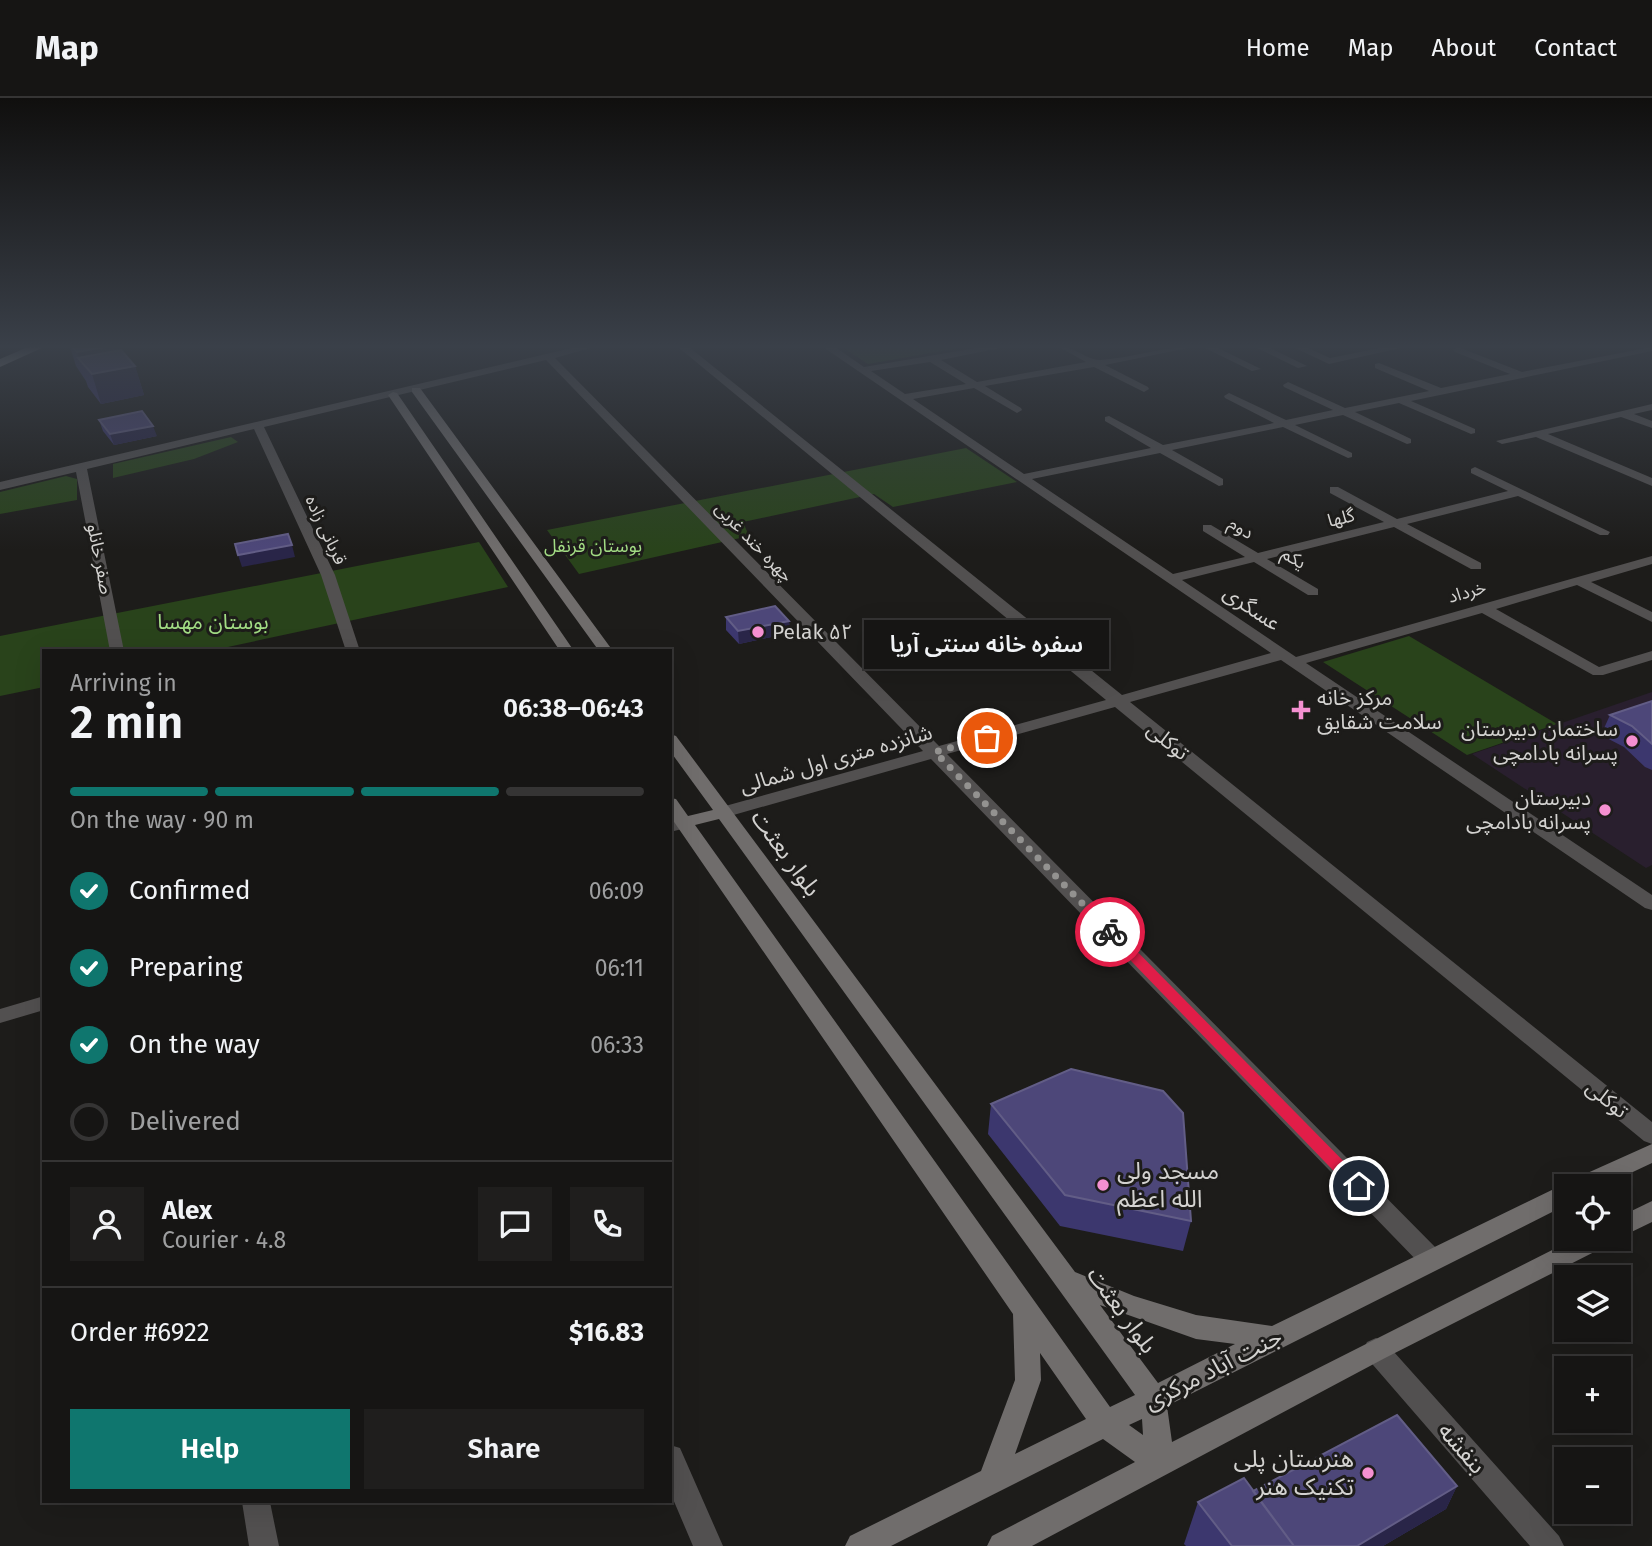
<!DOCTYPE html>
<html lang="en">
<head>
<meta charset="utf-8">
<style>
  :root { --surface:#161514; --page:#1f1e1d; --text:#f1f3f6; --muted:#9e9fa0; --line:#353434; --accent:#0f766e }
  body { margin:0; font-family:"Fira Sans","Noto Sans Arabic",sans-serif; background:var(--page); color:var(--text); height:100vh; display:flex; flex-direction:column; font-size:26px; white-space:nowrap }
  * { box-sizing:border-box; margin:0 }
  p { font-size:23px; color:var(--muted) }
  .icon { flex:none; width:38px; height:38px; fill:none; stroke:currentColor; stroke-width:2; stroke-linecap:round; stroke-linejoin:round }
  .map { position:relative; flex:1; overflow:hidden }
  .sheet { position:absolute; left:42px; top:551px; width:630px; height:854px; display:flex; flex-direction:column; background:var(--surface); border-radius:0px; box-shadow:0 7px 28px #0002,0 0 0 2px var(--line) }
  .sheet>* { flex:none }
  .fabs { position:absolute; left:1554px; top:1076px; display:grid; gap:14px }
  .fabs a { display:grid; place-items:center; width:77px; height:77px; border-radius:0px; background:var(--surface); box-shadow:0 7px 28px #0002,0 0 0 2px var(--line); font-size:35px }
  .pin { position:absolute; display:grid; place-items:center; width:60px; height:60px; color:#fff; margin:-30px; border:4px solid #fff; border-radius:50%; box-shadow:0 2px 7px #0007 }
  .courier { position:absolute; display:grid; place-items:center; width:70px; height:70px; margin:-35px; border:5px solid #e11d48; border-radius:50%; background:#fff; color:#222; box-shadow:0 2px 9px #0007 }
  .bubble { position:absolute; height:49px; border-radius:0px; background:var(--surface); box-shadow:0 7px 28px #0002,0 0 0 2px var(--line); font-size:23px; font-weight:600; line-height:49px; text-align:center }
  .summary em { font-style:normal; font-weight:600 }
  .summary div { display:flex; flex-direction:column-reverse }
  .summary { display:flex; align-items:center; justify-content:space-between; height:119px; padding:0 28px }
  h1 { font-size:46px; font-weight:600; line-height:52px }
  .bar { display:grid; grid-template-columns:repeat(4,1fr); gap:10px 7px; align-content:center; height:84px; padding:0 28px }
  .bar i { height:9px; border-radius:5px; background:var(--line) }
  .bar .on { background:var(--accent) }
  .bar p { grid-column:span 4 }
  .line { display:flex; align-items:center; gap:18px; padding:0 28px; border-top:2px solid var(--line) }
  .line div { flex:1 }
  .round { display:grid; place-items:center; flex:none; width:74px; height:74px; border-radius:0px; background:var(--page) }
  ol { padding:0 28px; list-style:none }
  li { display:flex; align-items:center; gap:21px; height:77px }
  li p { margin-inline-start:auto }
  li .icon { padding:7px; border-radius:50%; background:var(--accent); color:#fff; stroke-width:4 }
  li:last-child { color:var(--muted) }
  li i { width:38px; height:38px; border:4px solid var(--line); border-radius:50% }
  .button { display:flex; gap:14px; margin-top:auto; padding:14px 28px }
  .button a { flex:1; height:80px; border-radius:0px; background:var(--accent); color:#fff; font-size:28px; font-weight:600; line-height:80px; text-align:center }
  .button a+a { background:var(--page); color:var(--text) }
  header { display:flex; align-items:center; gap:42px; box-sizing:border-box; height:98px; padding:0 35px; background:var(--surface); border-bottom:2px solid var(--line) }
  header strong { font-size:33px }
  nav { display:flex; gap:38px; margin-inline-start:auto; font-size:24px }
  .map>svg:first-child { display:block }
  .education { fill:#291f2e }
  .green { fill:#29431b }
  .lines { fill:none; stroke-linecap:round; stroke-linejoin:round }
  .street { fill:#525050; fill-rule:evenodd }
  .secondary { fill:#706d6c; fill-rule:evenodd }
  .highway { fill:#9c9897; fill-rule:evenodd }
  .wall { fill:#3c376e }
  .shaded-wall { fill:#292548 }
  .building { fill:#4d4779; stroke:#625d86; stroke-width:2 }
  .route { fill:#e11d48 }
  .done { stroke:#939290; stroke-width:7; stroke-dasharray:0 12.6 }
  .poi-dot { fill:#f590d1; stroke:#1d1c1a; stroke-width:2.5 }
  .labels { text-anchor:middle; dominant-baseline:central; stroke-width:6; stroke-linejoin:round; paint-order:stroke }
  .far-street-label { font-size:18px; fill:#d3d2d0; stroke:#1d1c1a }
  .far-park-label { font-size:18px; fill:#a2dc84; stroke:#1d1c1a }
  .street-label { font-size:21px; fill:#d3d2d0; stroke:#1d1c1a }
  .park-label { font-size:21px; fill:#a2dc84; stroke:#1d1c1a }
  .poi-label { font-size:21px; fill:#d3d2d0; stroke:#1d1c1a; text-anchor:start }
  .near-street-label { font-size:24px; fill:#d3d2d0; stroke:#1d1c1a }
  .near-poi-label { font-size:24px; fill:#d3d2d0; stroke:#1d1c1a; text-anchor:start }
</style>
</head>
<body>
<header>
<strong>Map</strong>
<nav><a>Home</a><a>Map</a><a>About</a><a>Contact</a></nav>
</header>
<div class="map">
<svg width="1652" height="1448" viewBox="0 0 1652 1448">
  <rect width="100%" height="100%" fill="#1d1c1a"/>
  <path class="education" d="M1652,594v173l-6,3 -174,-114z"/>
  <path class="green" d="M842,249h123l-97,17z
    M231,339l7,5 -44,17 -81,19v-14z
    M966,350l51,34 -124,25 -19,-13 -131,28 6,14 -170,38 -32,-44z
    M66,378l11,3v21l-77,14v-22z
    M479,444l29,45 -299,64h-165v36l-44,9v-60z
    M1409,538l148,88 -90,31 -144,-93z"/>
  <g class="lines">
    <path class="street" d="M576,249h18l-39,11 384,388 167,-46 -428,-353h11l433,348 149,-42 -448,-306h12l29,20 118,-20h23l-64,13 36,22 109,-20 -27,-15c17,0 28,13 41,13 31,-2 61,-13 93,-13l-88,18 43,22 1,2 -5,3 -50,-25 -109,19 36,22 1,2 -5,3 -43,-25 -61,11 111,75 127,-26 -46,-27v-4l4,-1 54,29 111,-22 -49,-25 -1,-2 5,-3 57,27 47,-10 -49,-23 -1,-2 5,-3 57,26 84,-17 -54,-23v-4l4,-1 62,25 69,-14 -55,-22 -2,-2 5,-3 64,25 130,-25v4l-241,50 64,28v4l-4,1 -72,-31 -44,9 56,27v4l-4,1 -64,-29 -48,10 57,28v4l-4,1 -65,-31 -111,23 51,29v6l-4,1 -59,-33 -128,26 141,95 72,-17 -42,-26v-6h8l47,28 126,-31 -54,-29v-6h8l59,32 111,-28 -37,-18v-4l4,-2 135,65 -2,3h-8l-82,-39 -111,28 74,39v6h-10l-77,-42 -127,32 51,30v6h-10l-54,-33 -72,18 114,77 356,-101v8l-61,18 61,30v10l-75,-37 -81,24 103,58 53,-16v9l-49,15h-10l-111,-62 -176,50 346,232v15l-7,-2 -364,-248 -151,42 522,420v22l-8,-3 -529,-434 -168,47 493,498 3,7 -3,7 -9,4 -9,-4 -491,-507 -201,57h-12l-3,-4 3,-4 205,-57 -377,-391 -282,67 71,148 25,76h-14l-25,-76 -67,-146 -167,40 37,182h-14l-34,-179 -76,18v-8zM930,264l36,22 -61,10 -34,-23z
      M1203,249h13l45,22 -9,2z
      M1255,249h13l39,19 -9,2z
      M1293,249h13l24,11 55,-11h20l-76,17z
      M1652,306v6l-18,4 18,7v7l-31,-11 -73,17 104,44v8l-116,-49 -34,7 -6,-3z
      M684,720l9,5 -3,4 -20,5v-11z
      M44,898v14l-44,13v-14z
      M1376,1240l9,4 174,194 5,10h-34l-163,-188 -4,-8 4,-8z
      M670,1347l10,3 43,98h-30l-23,-54z
      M242,1404h28l9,44h-30z"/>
    <path class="secondary" d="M412,290h8l193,263h-14l-187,-259z
      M393,294l4,1 177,258h-14l-172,-256z
      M670,636l6,2 399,536 59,24 62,19 76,11 286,-139 12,-1 4,-7 78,-35v19l-49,23h-37v19l-399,201 5,36 402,-203h35l-3,7 -221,112 -353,188h-45l5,-10 143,-74 -32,-23 -212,107h-46l5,-10 131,-65 34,-91 -2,-66 -343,-498v-18l6,1 12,17 25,-6 -43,-59zM719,721l416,576 -25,12 -415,-582zM1100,1207l96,34 39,5 -77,39zM1040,1255l46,66 -71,35 26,-74zM1142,1321l1,16 -14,-10z
      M1652,1103v21l-33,16v-21z"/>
    <path class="highway" d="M28,249h16l-44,20v-8z"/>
  </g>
  <path class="wall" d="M70,249h49l1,3 15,16 9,29 -43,9 -13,-17 -2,-6 -10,-15z
    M99,322l58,16 -43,9 -11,-14z
    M726,519l63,4 1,12 -51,11 -13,-14z
    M1652,603v69l-7,-3 -21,-20 -23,-12 9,-20z
    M991,1006l200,117 -8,30 -123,-25 -72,-92z
    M1457,1388l-11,23 -63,37h-197l-2,-2 14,-42 55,-11z"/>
  <path class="shaded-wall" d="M105,249h14l6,21 10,-2 9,29 -43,9 -9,-30 -13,-16 -2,-6z
    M153,328l4,10 -43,9 -4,-11z
    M292,447l3,12 -53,10 -4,-12z
    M789,523l1,12 -51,11 -1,-13z
    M1457,1388l-11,23 -63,37h-26z"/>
  <path class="building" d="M73,249h32l-28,5z
    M121,252l14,16 -43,8 -14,-16z
    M142,313l11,15 -43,8 -11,-14z
    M288,436l4,11 -54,10 -3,-11z
    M775,508l14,15 -51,10 -12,-14z
    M1652,603v43l-20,-18 -22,-11z
    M1071,971l92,22 20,22 8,108 -126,-26 -74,-91z
    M1397,1317l60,71 -100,60h-63l-41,-55z
    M1244,1380l50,68h-62l-34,-44z"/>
  <linearGradient id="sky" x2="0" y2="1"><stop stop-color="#100f0e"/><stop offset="0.55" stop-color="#3a4049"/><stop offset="1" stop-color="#3a4049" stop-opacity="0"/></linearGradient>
  <rect width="1652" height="452" fill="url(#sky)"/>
  <path class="route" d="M1110,830l5,1 249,253 2,4 -2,5h-11l-247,-256 -2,-3z"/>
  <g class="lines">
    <path class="done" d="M987,640l-52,14 175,180"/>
  </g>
  <g class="poi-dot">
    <circle cx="758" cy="534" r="7"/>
    <path d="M1297.5 601.5h7v7h7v7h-7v7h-7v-7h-7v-7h7z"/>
    <circle cx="1632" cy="643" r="7"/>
    <circle cx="1605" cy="712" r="7"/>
    <circle cx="1103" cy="1087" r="7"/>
    <circle cx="1368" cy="1375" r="7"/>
  </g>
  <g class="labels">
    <g class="far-street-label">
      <text transform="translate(1341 420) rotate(-14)">گلها</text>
      <text transform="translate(1241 430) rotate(31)">دوم</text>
      <text transform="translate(326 432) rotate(65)">قربانی زاده</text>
      <text transform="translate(754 444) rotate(46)">چهره خند غربی</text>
      <text transform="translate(1294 460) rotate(31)">یکم</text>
      <text transform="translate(100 461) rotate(79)">صفر خانلو</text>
      <text transform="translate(1467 494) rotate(-16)">خرداد</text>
    </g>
    <g class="far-park-label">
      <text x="593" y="448">بوستان قرنفل</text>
    </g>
    <g class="street-label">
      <text transform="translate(1252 510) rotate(34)">عسگری</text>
      <text transform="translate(1168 643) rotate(39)">توکلی</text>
      <text transform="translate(836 661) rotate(-16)">شانزده متری اول شمالی</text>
      <text transform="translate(1607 1001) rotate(39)">توکلی</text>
    </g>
    <g class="park-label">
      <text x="213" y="524">بوستان مهسا</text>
    </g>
    <g class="poi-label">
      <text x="772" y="534">Pelak ۵۲</text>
      <text x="1317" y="600">مرکز خانه<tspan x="1317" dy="24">سلامت شقایق</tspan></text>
      <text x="1618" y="631" text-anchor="end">ساختمان دبیرستان<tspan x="1618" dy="24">پسرانه بادامچی</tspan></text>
      <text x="1591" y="700" text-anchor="end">دبیرستان<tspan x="1591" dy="24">پسرانه بادامچی</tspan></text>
    </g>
    <g class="near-street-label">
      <text transform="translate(786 755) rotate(54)">بلوار بعثت</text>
      <text transform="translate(1122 1212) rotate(54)">بلوار بعثت</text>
      <text transform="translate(1213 1271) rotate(-27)">جنت آباد مرکزی</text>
      <text transform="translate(1462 1350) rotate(49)">بنفشه</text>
    </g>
    <g class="near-poi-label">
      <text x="1117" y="1073">مسجد ولی<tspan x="1117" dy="28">الله اعظم</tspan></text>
      <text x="1354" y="1361" text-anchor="end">هنرستان پلی<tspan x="1354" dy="28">تکنیک هنر</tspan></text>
    </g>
  </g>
</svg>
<div class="fabs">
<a><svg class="icon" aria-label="locate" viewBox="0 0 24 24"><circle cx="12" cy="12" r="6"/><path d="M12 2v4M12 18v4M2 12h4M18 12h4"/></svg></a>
<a><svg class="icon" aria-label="layers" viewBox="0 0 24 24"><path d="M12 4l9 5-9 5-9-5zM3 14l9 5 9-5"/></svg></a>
<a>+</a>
<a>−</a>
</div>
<div class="pin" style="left:987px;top:640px;background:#ea580c"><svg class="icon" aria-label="bag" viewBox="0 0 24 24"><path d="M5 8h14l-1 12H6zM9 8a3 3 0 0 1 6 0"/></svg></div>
<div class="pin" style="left:1359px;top:1088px;background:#1f2937"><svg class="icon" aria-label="home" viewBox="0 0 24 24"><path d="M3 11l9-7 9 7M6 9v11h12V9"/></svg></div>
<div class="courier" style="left:1110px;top:834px"><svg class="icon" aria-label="bike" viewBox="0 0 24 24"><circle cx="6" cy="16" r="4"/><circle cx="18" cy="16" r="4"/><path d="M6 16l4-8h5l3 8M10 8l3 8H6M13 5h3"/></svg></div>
<div class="bubble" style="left:864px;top:522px;width:245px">سفره خانه سنتی آریا</div>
<section class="sheet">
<div class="summary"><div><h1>2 min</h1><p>Arriving in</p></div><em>06:38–06:43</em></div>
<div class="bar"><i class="on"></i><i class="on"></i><i class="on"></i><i></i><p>On the way · 90 m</p></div>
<ol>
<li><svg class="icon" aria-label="check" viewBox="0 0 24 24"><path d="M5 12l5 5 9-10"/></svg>Confirmed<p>06:09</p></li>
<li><svg class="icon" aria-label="check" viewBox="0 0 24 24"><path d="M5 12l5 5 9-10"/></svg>Preparing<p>06:11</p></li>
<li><svg class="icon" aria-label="check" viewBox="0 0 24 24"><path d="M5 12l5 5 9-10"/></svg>On the way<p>06:33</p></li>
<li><i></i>Delivered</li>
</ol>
<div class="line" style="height:126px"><a class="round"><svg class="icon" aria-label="person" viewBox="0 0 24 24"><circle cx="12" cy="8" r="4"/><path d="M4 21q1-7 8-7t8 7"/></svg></a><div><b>Alex</b><p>Courier · 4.8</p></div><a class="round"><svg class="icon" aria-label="chat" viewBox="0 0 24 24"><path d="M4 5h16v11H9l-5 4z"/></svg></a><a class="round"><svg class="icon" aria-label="phone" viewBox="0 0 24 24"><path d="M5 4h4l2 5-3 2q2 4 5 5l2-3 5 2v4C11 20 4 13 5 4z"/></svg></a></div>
<div class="line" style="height:91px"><div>Order #6922</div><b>$16.83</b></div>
<div class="button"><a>Help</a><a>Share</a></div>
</section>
</div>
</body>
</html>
